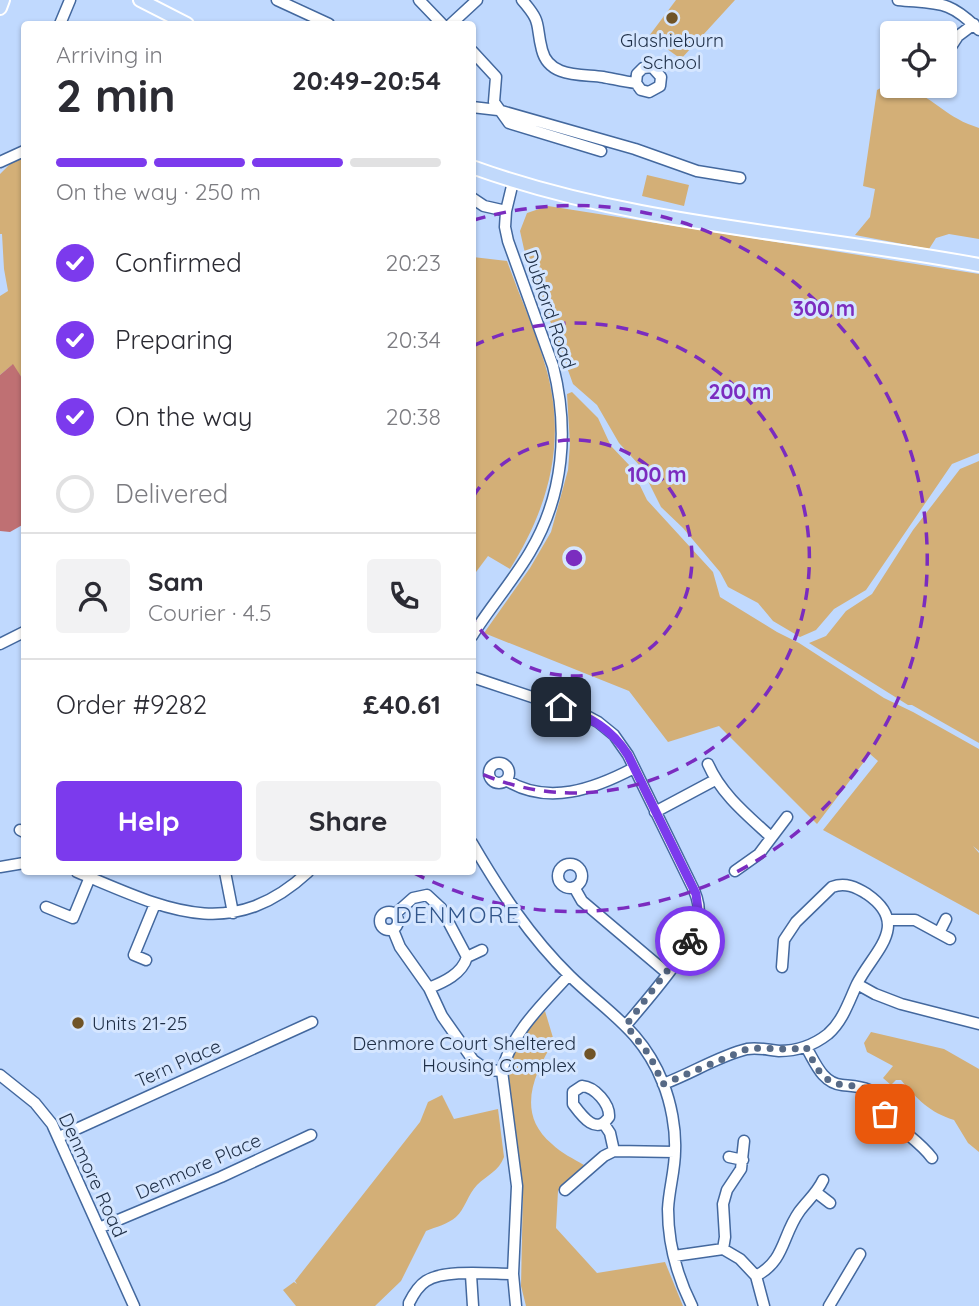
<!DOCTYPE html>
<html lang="en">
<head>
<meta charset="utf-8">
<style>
  :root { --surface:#fff; --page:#f2f2f3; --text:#2b2b33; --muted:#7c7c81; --line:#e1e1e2; --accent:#7c3aed }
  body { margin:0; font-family:Quicksand,sans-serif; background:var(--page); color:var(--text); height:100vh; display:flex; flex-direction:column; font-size:26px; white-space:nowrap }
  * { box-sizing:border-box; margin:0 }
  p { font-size:23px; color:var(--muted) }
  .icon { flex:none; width:38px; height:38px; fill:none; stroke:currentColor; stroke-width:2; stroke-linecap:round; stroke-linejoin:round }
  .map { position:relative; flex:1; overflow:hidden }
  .sheet { position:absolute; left:21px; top:21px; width:455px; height:854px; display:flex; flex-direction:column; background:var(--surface); border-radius:7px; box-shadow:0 2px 5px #0004 }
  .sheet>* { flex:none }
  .buttons { position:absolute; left:880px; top:21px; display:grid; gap:14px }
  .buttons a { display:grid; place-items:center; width:77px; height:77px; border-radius:7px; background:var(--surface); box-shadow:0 2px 5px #0004; font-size:35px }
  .pin { position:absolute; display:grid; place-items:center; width:60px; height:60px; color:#fff; margin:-30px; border-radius:14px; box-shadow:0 4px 10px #0006 }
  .courier { position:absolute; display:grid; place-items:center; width:70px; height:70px; margin:-35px; border:5px solid #7c3aed; border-radius:50%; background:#fff; color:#222; box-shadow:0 2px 9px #0007 }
  .overview em { font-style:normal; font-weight:800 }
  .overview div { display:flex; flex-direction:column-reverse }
  .overview { display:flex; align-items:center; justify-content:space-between; height:119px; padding:0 35px }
  h1 { font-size:46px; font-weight:800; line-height:52px }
  .bar { display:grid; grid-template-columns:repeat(4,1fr); gap:10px 7px; align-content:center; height:84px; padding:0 35px }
  .bar i { height:9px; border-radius:5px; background:var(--line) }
  .bar .selected { background:var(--accent) }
  .bar p { grid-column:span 4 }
  .line { display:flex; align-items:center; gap:18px; padding:0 35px; border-top:2px solid var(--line) }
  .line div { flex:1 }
  .round { display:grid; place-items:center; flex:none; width:74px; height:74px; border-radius:7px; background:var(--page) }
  ol { padding:0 35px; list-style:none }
  li { display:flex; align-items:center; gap:21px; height:77px }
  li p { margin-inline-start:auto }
  li .icon { padding:7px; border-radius:50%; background:var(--accent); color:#fff; stroke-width:4 }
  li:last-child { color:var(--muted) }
  li i { width:38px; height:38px; border:4px solid var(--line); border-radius:50% }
  .action { display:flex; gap:14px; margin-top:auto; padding:14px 35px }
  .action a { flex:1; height:80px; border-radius:7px; background:var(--accent); color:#fff; font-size:28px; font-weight:800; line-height:80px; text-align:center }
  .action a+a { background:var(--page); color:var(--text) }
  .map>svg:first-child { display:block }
  .green { fill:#d3af77 }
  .water { fill:#bf7073 }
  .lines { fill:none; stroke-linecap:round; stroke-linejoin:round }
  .minor-casing { stroke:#43689e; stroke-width:13 }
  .major-casing { stroke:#fff; stroke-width:16 }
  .minor { stroke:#fff; stroke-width:10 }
  .major { stroke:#c1d9fb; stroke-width:12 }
  .done { stroke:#576a86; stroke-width:7; stroke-dasharray:0 12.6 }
  .route { stroke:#7c3aed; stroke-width:9 }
  .ring { fill:none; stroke:#7b2cbf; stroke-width:3.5; stroke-dasharray:12 9 }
  .poi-dot { fill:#705427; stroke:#d5e6ff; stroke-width:2.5 }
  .labels { text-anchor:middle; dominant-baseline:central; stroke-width:6; stroke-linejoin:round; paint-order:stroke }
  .poi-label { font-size:19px; fill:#1e2e46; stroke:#d5e6ff }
  .street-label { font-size:19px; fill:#1e2e46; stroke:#d5e6ff }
  .quarter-label { font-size:23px; letter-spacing:2px; fill:#32568b; stroke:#d5e6ff }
  .centre { fill:#7b2cbf; stroke:#d5e6ff; stroke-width:3.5 }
  .ring-label { font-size:21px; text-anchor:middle; font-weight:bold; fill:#7b2cbf; stroke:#d5e6ff; stroke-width:6; stroke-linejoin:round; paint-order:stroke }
</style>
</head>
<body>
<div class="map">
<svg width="979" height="1306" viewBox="0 0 979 1306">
  <rect width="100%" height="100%" fill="#c0d9fe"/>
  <path class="green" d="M676,0h59l-54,59 -32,-23z
    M892,82v4c26,0 44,21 66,33 6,4 14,6 21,9v111l-30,-5 -13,4 -7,11 -74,-14 15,-18 5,-28 -12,-3 14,-96z
    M24,157v233l-2,-12 -10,-13 -12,10v-79l8,-5 -4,-22 -2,-35h-2v-60l11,-11z
    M647,175l42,10 -5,21 -42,-10z
    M548,206l431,68v179l-27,11 -86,126 -32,19 -18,21 -16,7 -27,-16 -15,-18 -30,-16 -8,-15 -37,-44 -22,-21 -20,-40 -22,-24 -22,-38 -24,-21 -49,-135 -4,-18 7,-18z
    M473,257l34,4c13,36 29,71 39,107 21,73 3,139 -36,201l-22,-13 -15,20z
    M572,392l26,26 13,28 20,21 16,33 66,72 7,25 57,35 22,11 85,55 29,14 66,37v102l-6,-5 6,7v62l-156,-85 55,-69 -8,-7 -53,70 -98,-98 -51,16 -39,-51 -145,-58 46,-65 21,-36 17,-62 2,-26 -3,-50z
    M979,461v282l-67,-38h-4l-99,-62 17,-7 20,-25 26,-17 41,-64 47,-61z
    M545,1011l9,30c-21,34 -38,73 -2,103 9,9 22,15 32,21l-26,26 -2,37 41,45 68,-11 18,44h-157l-5,-20 2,-97 -14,-94v-22l6,-23 11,-18z
    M871,1032l73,17 35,20v83l-11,-9 -14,-23c-25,-8 -36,-20 -53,-40h-5l-5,5 -8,-7 10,-12 -26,-14 -3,-9z
    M442,1095l12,24 44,-10 6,48c-5,14 -17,18 -27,28 -9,9 -12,24 -21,32 -8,7 -20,10 -30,14l-25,50 -26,25h-79l-13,-16 11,-8 3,2 -2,-3 125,-159 8,-20z"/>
  <path class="water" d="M13,364l9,14 2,12v134l-14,8 -10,-1v-156z"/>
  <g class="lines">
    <defs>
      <path id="minor" d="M277,0l52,24
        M419,0l23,24
        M522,0c21,24 13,23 20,50 7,28 39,24 61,27 11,2 22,5 33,6l5,7 8,2 11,-6 1,-9 -9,-10 -9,1 -6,6 -1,9
        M898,0c42,4 51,0 81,30
        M60,24l10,-24
        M451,24l26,-24
        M472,51l24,26 -2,25 15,21 92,28
        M945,56l13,-20 16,-12
        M472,107l26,3 137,39 62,22 43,7
        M0,162l24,-11
        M472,198l12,8 22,5
        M472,636c18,-29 41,-55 58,-84 34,-57 39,-123 23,-186l-45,-125 -3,-14 1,-16 7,-29
        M0,644l24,-12
        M472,677l111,37 15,8 16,13 14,20 62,127c6,11 11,24 8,37 -5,30 -51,81 -72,106
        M489 773a10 10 0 1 1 20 0a10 10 0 1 1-20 0Z
        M708,764c13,30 39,51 63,73
        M506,780c42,26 88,9 128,-12
        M655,812l60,-32
        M20,830l4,2
        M472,843c28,48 58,94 98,133 38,37 72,54 93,107 8,20 13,46 12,68 0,19 -6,38 -7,58 0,33 9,67 24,97
        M558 876a12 12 0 1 1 24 0a12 12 0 1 1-24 0Z
        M0,867l24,-4
        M735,871l24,-17 28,-37
        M77,872c85,35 152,73 231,0
        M225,872l8,41
        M574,887l8,14 85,72
        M46,907l27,11 17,-41
        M380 921a9 9 0 1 1 18 0a9 9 0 1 1-18 0Z
        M395,914l18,-16 14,-3 14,13 26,49
        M888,920h27l35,19
        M393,930l7,17 29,41 13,28 31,44 14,10 15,1
        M939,933l7,-14
        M146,960l-12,-5 21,-51
        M857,984l18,10 26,10 78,20
        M429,988c15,-6 33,-14 38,-31l15,-7
        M806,1047c9,15 16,36 36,38 9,1 18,1 27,5 7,5 10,16 16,22 13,18 34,28 47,46
        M0,1075l35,28 17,21 82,182
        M663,1084c28,-10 55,-28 84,-35 11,-2 21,1 32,2 18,0 35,-6 49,-17 15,-13 21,-33 29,-50 16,-32 55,-59 10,-90 -11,-7 -22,-12 -35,-7l-36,35 -12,18 -2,27
        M582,1086c13,1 28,18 27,31 -13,19 -27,-1 -36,-13v-12z
        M604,1124l6,9 4,18
        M59,1137l253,-115
        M729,1157l14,3
        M565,1190l39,-34 10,-5 61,1
        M817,1193l13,10
        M99,1228l122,-51 90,-42
        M723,1249l2,-12 -2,-33 4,-14 14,-21 3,-28
        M674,1256l49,-7 17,10 16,17 8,30
        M471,1275l2,31
        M756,1276c29,-15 26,-40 43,-64 8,-11 18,-19 24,-32
        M409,1306v-3c4,-8 9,-17 17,-22 19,-12 65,-7 87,-7
        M516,1306l-3,-32 4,-88 -15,-115c10,-39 40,-66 67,-96
        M829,1306l31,-52"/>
      <path id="major" d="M140,0l47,24
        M0,8l3,-8
        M472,167c163,59 338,66 507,98"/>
    </defs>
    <use href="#minor" class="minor-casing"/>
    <use href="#major" class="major-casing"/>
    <use href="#minor" class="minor"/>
    <use href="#major" class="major"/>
  </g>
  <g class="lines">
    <path class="done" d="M690,941l-64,84 24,31 13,28 84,-35c20,-3 39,3 59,-2 6,11 11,25 21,32 13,10 30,3 43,12 6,5 11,16 15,23"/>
    <path class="route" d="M561,707c29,10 50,21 67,48l68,139 3,24 -9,23"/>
  </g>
  <g class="ring">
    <path d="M473 497A118 118 0 1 1 473 619"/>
    <path d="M473 346A235 235 0 1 1 473 770"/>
    <path d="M474 220A353 353 0 1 1 414 873"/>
  </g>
  <g class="poi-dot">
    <circle cx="672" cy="18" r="7"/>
    <circle cx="78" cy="1023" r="7"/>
    <circle cx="590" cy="1054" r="7"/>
  </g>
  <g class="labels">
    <g class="poi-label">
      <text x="672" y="40">Glashieburn<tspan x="672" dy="22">School</tspan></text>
      <text x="92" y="1023" text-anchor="start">Units 21-25</text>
      <text x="576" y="1043" text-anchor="end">Denmore Court Sheltered<tspan x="576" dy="22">Housing Complex</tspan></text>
    </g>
    <g class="street-label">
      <text transform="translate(550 309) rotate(71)">Dubford Road</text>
      <text transform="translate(178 1063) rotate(-24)">Tern Place</text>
      <text transform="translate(198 1166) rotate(-24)">Denmore Place</text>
      <text transform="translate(93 1175) rotate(65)">Denmore Road</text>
    </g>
    <g class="quarter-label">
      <text x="458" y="914">DENMORE</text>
    </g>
  </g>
  <circle cx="574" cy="558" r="10" class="centre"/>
  <g class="ring-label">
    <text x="824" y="316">300 m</text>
    <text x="740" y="399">200 m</text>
    <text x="657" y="482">100 m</text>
  </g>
</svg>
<div class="buttons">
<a><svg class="icon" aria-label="locate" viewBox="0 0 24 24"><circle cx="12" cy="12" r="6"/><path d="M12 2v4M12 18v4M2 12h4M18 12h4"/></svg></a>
</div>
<div class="pin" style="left:885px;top:1114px;background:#ea580c"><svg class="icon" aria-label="bag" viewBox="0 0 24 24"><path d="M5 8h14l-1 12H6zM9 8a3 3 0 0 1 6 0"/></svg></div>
<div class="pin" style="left:561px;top:707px;background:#1f2937"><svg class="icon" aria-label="home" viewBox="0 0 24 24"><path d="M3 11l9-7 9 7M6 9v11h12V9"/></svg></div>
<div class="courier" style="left:690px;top:941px"><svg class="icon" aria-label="bike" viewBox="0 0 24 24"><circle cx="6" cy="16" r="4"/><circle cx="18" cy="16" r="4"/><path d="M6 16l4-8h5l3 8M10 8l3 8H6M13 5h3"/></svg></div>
<section class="sheet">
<div class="overview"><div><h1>2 min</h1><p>Arriving in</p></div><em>20:49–20:54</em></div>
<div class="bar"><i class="selected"></i><i class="selected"></i><i class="selected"></i><i></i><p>On the way · 250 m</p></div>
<ol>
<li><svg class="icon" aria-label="check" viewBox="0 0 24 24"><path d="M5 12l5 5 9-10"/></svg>Confirmed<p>20:23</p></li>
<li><svg class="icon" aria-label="check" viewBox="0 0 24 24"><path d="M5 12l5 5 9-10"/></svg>Preparing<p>20:34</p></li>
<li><svg class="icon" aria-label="check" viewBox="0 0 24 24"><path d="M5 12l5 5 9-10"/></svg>On the way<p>20:38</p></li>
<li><i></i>Delivered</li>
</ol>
<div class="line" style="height:126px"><a class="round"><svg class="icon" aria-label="person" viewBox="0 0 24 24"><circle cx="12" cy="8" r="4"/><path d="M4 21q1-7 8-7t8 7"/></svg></a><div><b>Sam</b><p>Courier · 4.5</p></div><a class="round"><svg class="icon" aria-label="phone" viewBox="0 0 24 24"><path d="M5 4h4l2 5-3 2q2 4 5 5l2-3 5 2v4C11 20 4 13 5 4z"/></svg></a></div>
<div class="line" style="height:91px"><div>Order #9282</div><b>£40.61</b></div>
<div class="action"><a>Help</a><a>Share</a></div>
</section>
</div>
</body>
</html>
